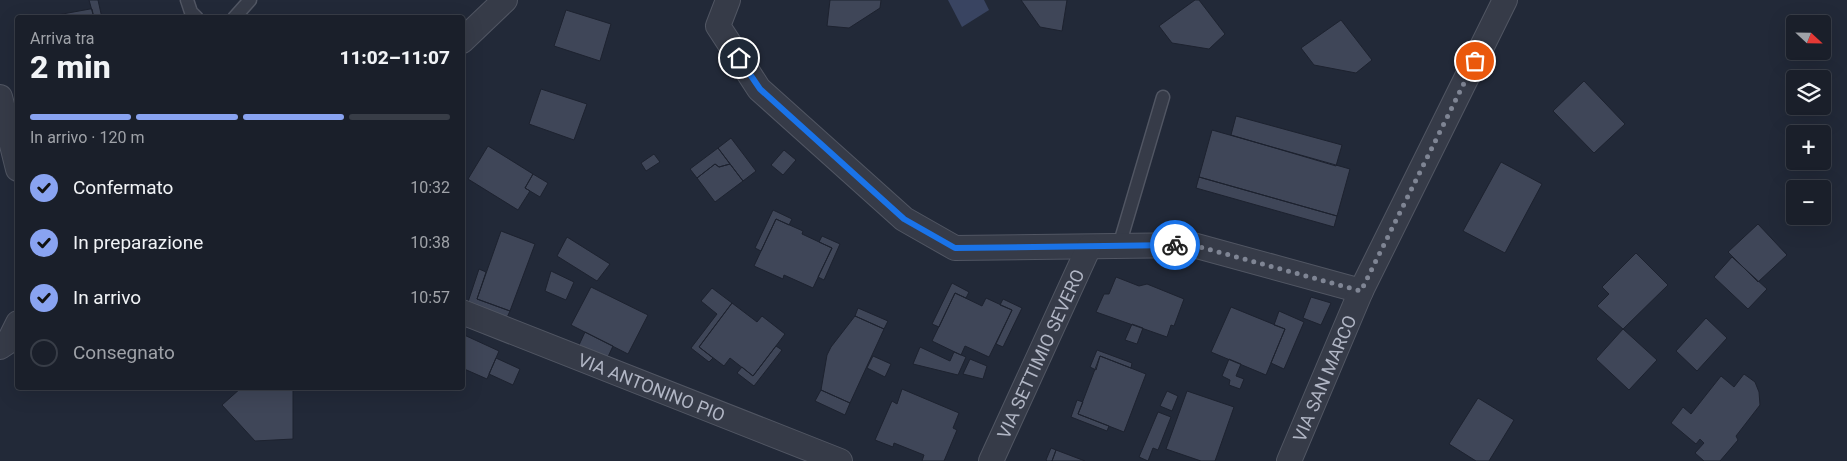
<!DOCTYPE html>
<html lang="it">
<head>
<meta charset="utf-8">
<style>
  :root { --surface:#1a1f2a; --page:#272c36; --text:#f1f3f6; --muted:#9fa2a8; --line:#383d47; --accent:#89a3f1 }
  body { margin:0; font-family:Roboto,sans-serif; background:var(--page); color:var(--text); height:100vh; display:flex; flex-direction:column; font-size:19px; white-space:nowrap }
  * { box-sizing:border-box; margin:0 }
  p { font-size:16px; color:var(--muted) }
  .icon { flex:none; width:28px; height:28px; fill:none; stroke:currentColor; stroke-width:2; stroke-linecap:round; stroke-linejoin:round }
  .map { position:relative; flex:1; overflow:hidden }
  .side { position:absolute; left:15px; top:15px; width:450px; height:375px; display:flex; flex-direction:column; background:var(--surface); border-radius:5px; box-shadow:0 5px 20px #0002,0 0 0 1px var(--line) }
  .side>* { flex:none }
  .needle { width:32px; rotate:112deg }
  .controls { position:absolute; left:1786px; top:15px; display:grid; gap:10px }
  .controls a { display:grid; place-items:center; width:45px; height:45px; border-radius:5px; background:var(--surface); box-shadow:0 5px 20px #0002,0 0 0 1px var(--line); font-size:25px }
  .pin { position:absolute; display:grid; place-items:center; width:42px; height:42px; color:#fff; margin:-21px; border:2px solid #fff; border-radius:50%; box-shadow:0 1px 5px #0007 }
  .courier { position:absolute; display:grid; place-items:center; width:50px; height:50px; margin:-25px; border:4px solid #1a73e8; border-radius:50%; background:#fff; color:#222; box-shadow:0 1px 6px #0007 }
  .headline em { font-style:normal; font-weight:800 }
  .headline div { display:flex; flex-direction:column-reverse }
  .headline { display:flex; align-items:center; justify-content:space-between; height:85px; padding:0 15px }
  h1 { font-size:32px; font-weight:800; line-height:38px }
  .bar { display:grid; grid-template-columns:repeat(4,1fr); gap:8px 5px; align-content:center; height:60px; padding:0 15px }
  .bar i { height:6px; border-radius:4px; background:var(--line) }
  .bar .active { background:var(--accent) }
  .bar p { grid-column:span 4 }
  ol { padding:0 15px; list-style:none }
  li { display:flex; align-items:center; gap:15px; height:55px }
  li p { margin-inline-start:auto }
  li .icon { padding:5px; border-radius:50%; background:var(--accent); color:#111; stroke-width:4 }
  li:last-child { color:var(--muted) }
  li i { width:28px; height:28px; border:2px solid var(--line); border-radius:50% }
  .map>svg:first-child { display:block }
  .water { fill:#394461 }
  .building { fill:#3f4658; stroke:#1d222f }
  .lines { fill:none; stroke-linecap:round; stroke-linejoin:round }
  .service-casing { stroke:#515663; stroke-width:15 }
  .minor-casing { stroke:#515663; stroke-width:26 }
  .service { stroke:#363b48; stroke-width:12 }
  .minor { stroke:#363b48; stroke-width:24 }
  .done { stroke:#7f8594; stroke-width:5; stroke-dasharray:0 9 }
  .route { stroke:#1a73e8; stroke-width:6 }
  .labels { text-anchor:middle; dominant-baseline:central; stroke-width:4.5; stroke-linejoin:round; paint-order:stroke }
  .street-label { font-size:18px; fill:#b1b6c5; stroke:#1b202d }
</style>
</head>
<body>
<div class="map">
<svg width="1847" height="461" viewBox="0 0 1847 461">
  <rect width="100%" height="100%" fill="#222938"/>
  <path class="water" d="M948,0h36l5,10 -27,17z"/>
  <path class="building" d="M89,0h9l4,18h-8z
    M830,0h51l-1,8 -31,20 -22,-2z
    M1021,0h46l-5,31 -22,-4z
    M1195,0h4l26,34 -16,15 -37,-6 -13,-17z
    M90,9h2l2,9h-36l-1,-3z
    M566,10l45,14 -11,37 -46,-15z
    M1341,20l31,40 -16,13 -42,-8 -13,-17z
    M1584,81l41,43 -31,29 -41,-42z
    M541,89l46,15 -13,36 -45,-16z
    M1236,116l106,29 -6,21 -105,-31z
    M1212,130l138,39 -13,47 -138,-39z
    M731,138l25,33 -13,10 -25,-33z
    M488,146l45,28 -8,14 5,3 -12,19 -50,-31z
    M718,148l12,16 -11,3 -4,-3 -18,14 -7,-9z
    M784,150l12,10 -13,15 -12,-10z
    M654,154l6,8 -14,9 -5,-8z
    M1501,162l41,22 -37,69 -42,-22z
    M715,164l4,3 11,-3 13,17 -28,21 -18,-24z
    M533,174l15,9 -8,14 -15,-9z
    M1199,177l138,39 -3,11 -138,-39z
    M773,210l19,9 -3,6 -13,-6 -15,32 -6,-3z
    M776,219l27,12 -1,3 30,14 -19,40 -29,-13 -1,4 -29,-13z
    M1758,224l29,31 -29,27 -30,-30z
    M501,231l34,13 -25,67 -33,-12z
    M822,236l18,8 -16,36 -6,-3 14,-29 -13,-6z
    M567,237l43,27 -13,17 -40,-25z
    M1636,253l32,32 -45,44 -26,-23 12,-12 -7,-7z
    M1732,257l35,32 -19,20 -34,-32z
    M479,269l7,3 -9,27 33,12 -5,11 -39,-14z
    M551,271l23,11 -8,18 -21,-9z
    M1116,277l23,9 8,-2 37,15 -10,27 -3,-1 -4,12 -71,-25 8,-18h5z
    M952,283l17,9 -3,6 -11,-5 -16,34 -7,-3z
    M591,287l57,28 -20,39 -57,-29z
    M712,288l20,15 -33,44 14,11 -4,4 -18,-14 26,-34 -16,-13z
    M955,293l27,13 4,-8 26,12 -23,47 -24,-11 -4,9 -29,-14z
    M1311,297l20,6 -10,22 -18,-7z
    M1003,299l19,9 -19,39 -7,-3 16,-34 -12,-5z
    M732,303l25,19 5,-6 23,18 -32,42 -23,-18 -6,8 -25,-19z
    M1231,307l54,22 -19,46 -55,-23z
    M858,308l30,13 -4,8 -29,-13z
    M1279,311l25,11 -20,47 -13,-6 14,-34 -11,-4z
    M855,316l29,13 -34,74 -29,-13 6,-35 4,-8z
    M1706,318l21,20 -30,33 -21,-20z
    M1132,324l11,4 -6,16 -12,-4z
    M1623,329l34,31 -28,30 -33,-31z
    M585,332l28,14 -6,13 -28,-14z
    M462,334l37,17 -12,28 -25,-11z
    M776,346l6,4 -28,36 -17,-13 5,-6 11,9z
    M920,347l30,14 4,-9 12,5 -8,18 -45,-11z
    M1097,350l35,13 -1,5 -31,-12 -4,14 -6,-3z
    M873,356l18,8 -6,13 -18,-9z
    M1100,356l46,18 -22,58 -46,-18z
    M496,358l24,11 -7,16 -24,-11z
    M970,359l17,7 -4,13 -20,-5z
    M1229,359l12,5 -5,12 8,3 -4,10 -11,-4 1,-5 -8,-4z
    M1744,374l11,8 4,10 1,13 -24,31 2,4 -18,21h-16l-9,-8 9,-10 -4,-4 -4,5 -25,-21 12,-16 8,7 30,-38 13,11z
    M241,388h52v51l-38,2 -33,-36z
    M902,389l57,24 -6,15 4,2 -13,31h-22l2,-6 -30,-12 -1,4 -18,-7 17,-39 5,3z
    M821,390l29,13 -5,12 -30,-14z
    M1167,391l11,5 -6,15 -12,-5z
    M1187,391l47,16 -19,54h-14l-35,-12z
    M1478,398l36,22 -25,41h-13l-27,-17z
    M1077,400l6,2 -5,12 31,12 -2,5 -36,-14z
    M1158,412l13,5 -13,33 -5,-2 -5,13 -9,-4z
    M1051,448l5,2 -4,11h-5l-1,-1z
    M1056,450l29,11h-33z"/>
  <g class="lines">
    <defs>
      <path id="service" d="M187,0l4,12 6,6
        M234,18l16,-18
        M1119,246l44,-149"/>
      <g id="minor">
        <path d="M728,0l-10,26 41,63 145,130 51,29 238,-3 168,46"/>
        <path d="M462,41l43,-41"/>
        <path d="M0,97l18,72"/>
        <path id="s1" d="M462,312l378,149"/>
        <path d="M0,347l9,-6 9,-18"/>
        <path id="s2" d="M991,461l98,-214"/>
        <path id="s3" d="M1289,461l72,-170 144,-291"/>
      </g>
    </defs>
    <use href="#service" class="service-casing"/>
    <use href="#minor" class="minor-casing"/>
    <use href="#service" class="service"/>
    <use href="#minor" class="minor"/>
  </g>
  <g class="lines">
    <path class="done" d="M1175,245h18l168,46 114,-230"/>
    <path class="route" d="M739,58l21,31 144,130 51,29 220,-3"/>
  </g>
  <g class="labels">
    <g class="street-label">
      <text stroke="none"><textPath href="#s2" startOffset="118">VIA SETTIMIO SEVERO</textPath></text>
      <text stroke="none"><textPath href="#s3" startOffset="90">VIA SAN MARCO</textPath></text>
      <text stroke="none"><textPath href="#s1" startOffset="204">VIA ANTONINO PIO</textPath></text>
    </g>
  </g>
</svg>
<div class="controls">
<a><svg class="needle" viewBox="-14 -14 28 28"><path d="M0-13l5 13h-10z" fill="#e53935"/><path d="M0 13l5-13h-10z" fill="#9fa2a8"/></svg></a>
<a><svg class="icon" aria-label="layers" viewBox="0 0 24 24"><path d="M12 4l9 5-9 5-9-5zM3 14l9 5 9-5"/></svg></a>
<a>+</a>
<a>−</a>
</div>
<div class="pin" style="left:1475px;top:61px;background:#ea580c"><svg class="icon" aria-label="bag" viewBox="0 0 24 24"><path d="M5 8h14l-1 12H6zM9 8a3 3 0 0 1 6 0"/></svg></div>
<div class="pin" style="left:739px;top:58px;background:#1f2937"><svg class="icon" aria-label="home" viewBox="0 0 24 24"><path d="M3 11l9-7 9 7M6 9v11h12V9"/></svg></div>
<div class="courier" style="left:1175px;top:245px"><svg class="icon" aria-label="bike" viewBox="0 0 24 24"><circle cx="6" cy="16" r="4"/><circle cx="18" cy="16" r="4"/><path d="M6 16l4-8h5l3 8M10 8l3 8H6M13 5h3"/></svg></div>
<section class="side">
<div class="headline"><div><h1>2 min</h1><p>Arriva tra</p></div><em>11:02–11:07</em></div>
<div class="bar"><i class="active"></i><i class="active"></i><i class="active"></i><i></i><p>In arrivo · 120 m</p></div>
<ol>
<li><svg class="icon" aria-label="check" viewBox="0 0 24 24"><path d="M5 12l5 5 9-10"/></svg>Confermato<p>10:32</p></li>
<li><svg class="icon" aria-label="check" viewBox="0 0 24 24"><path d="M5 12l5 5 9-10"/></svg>In preparazione<p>10:38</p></li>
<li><svg class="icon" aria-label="check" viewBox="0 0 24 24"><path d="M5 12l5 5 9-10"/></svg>In arrivo<p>10:57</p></li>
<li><i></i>Consegnato</li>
</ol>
</section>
</div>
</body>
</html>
